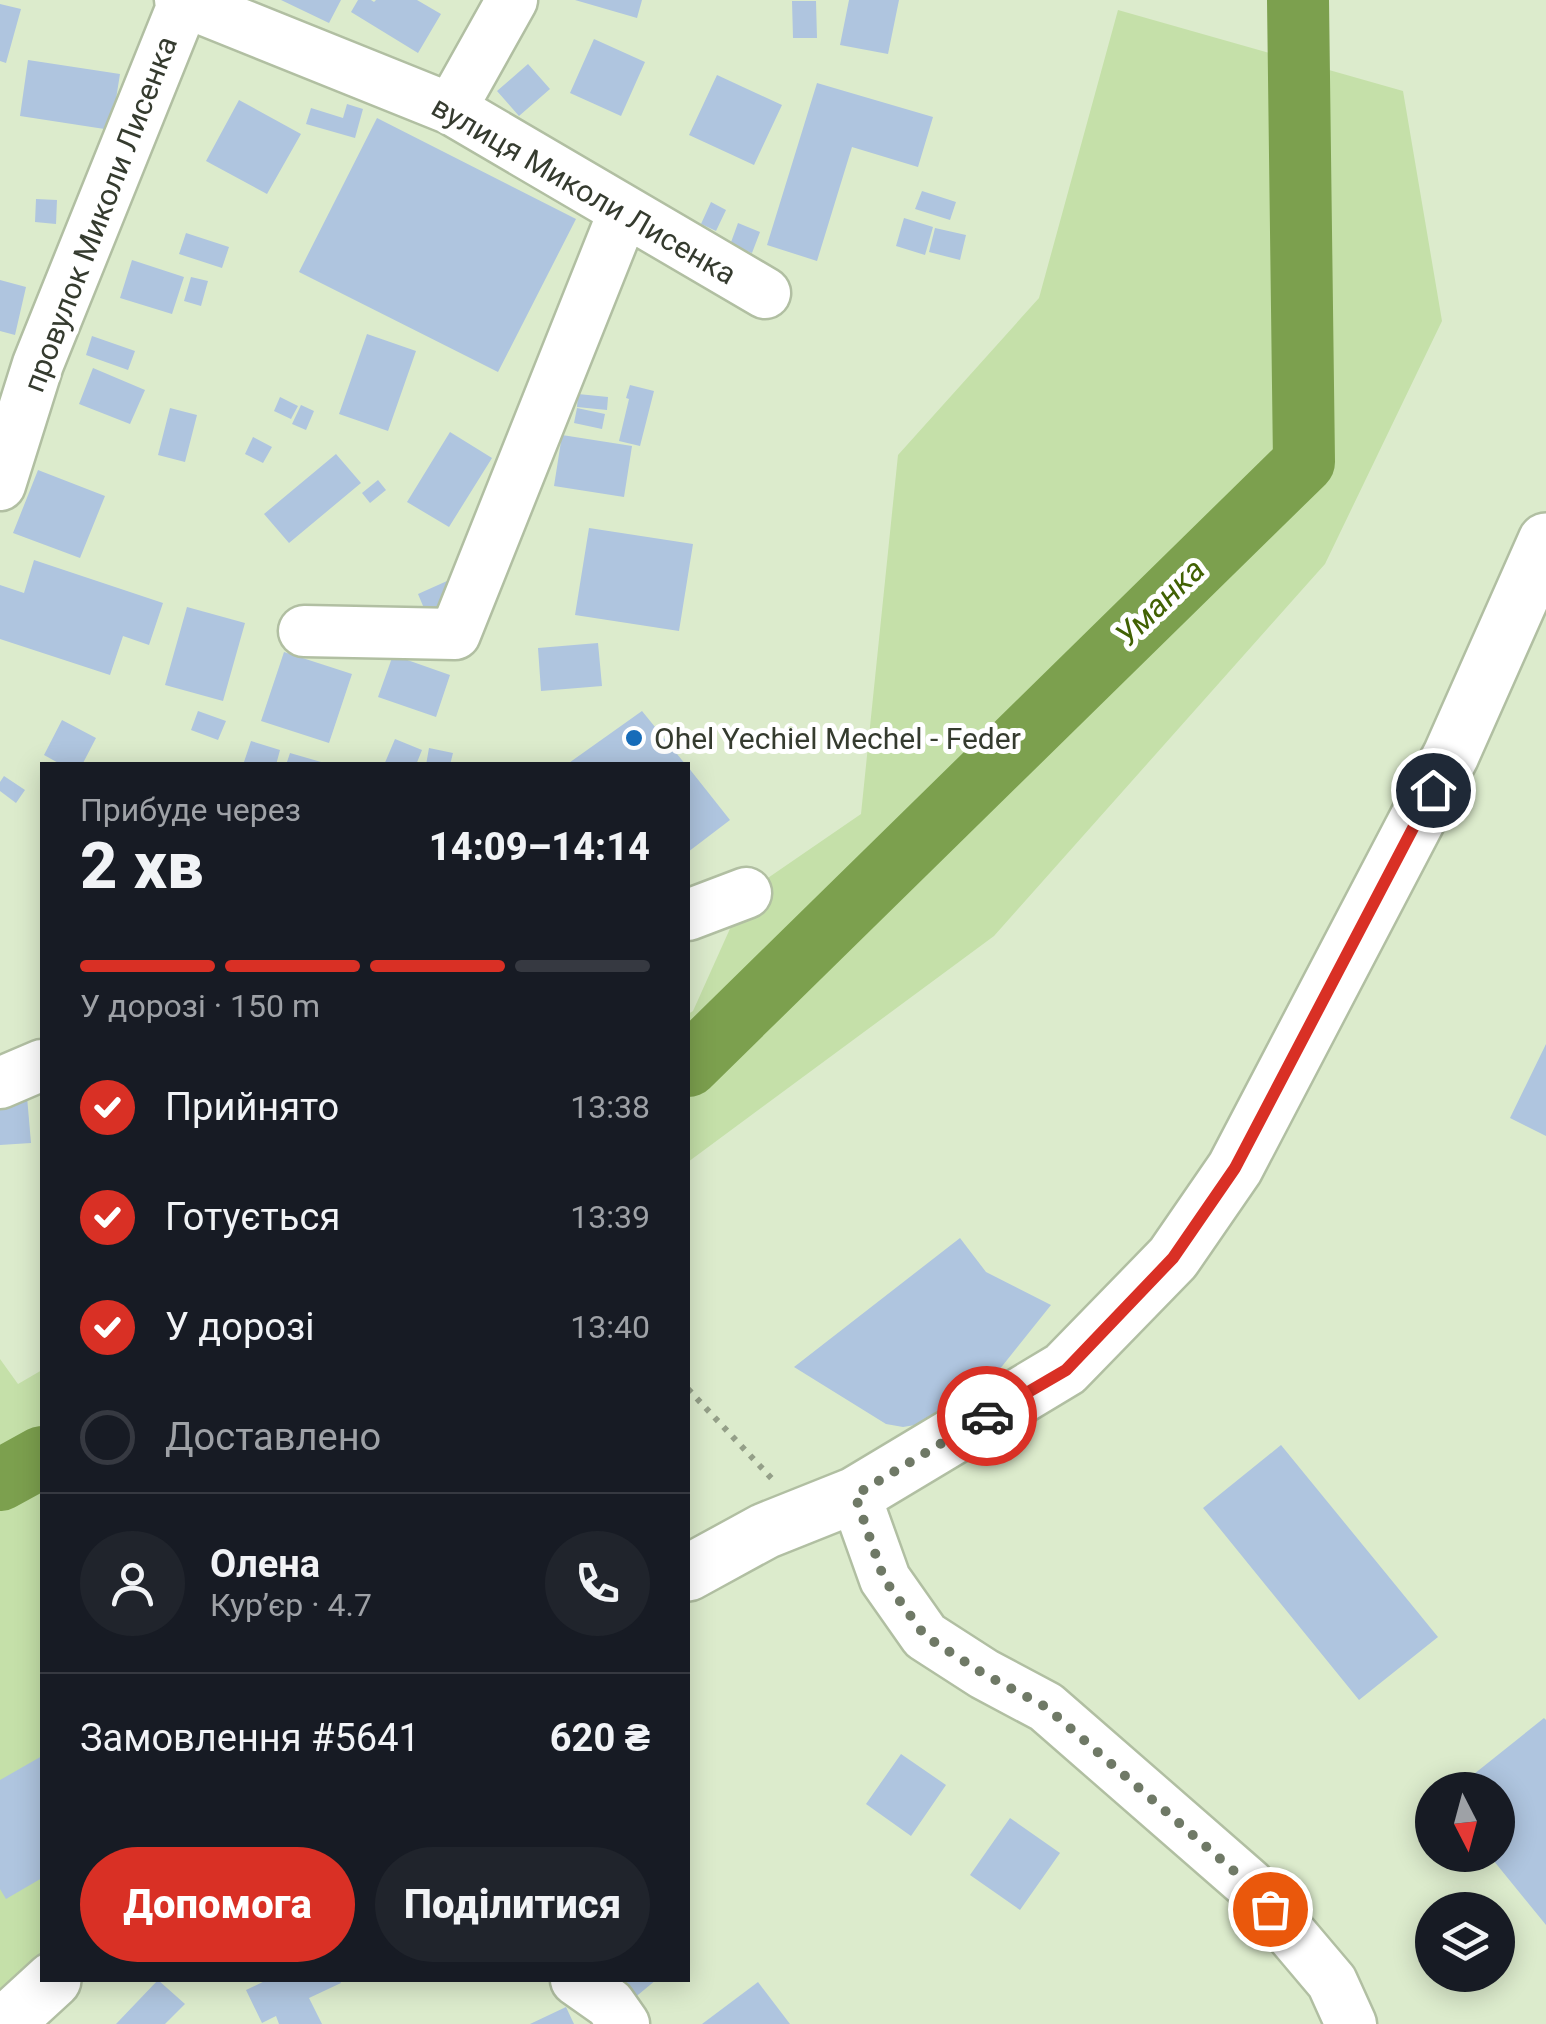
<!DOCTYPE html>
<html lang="uk">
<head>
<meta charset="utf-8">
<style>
  :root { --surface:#171b24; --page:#20242c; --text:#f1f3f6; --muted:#9ea1a6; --line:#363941; --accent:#d93025 }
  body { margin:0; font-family:Roboto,sans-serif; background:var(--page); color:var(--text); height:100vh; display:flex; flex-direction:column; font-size:38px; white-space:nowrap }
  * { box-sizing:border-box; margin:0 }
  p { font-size:32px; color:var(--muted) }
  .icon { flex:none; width:55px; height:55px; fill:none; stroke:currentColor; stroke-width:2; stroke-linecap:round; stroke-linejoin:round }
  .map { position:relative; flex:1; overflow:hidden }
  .drawer { position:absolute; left:40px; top:762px; width:650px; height:1220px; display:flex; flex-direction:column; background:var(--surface); border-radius:0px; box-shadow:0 5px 25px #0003 }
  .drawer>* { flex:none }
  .needle { width:65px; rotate:174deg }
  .fabs { position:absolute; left:1415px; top:1772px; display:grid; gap:20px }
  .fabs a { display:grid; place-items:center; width:100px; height:100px; border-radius:50%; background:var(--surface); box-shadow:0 5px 25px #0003; font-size:50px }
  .pin { position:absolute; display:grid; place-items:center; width:85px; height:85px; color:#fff; margin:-42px; border:5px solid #fff; border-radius:50%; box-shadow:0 2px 10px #0007 }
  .courier { position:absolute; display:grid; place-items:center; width:100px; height:100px; margin:-50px; border:8px solid #d93025; border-radius:50%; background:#fff; color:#222; box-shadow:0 2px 12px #0007 }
  .head em { font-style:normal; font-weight:800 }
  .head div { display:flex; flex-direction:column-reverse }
  .head { display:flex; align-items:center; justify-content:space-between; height:170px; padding:0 40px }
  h1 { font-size:65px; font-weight:800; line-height:75px }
  .bar { display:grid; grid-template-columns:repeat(4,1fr); gap:15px 10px; align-content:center; height:120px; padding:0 40px }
  .bar i { height:12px; border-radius:8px; background:var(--line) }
  .bar .active { background:var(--accent) }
  .bar p { grid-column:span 4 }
  .line { display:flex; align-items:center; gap:25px; padding:0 40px; border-top:2px solid var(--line) }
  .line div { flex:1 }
  .round { display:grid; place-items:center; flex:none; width:105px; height:105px; border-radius:52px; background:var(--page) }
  ol { padding:0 40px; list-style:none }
  li { display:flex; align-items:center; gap:30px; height:110px }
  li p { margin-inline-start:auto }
  li .icon { padding:10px; border-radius:50%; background:var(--accent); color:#fff; stroke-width:4 }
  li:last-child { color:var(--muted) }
  li i { width:55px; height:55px; border:5px solid var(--line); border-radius:50% }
  .button { display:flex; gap:20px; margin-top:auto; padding:20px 40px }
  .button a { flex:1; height:115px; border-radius:60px; background:var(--accent); color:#fff; font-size:40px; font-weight:800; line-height:115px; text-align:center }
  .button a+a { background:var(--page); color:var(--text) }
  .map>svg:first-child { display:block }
  .green { fill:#c5e0a9 }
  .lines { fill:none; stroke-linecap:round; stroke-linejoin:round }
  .river { stroke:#7ca04e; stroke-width:62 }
  .building { fill:#afc5df }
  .minor-casing { stroke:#b1bfa2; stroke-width:55 }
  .major-casing { stroke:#b1bfa2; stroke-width:60 }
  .path { stroke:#949f88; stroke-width:6; stroke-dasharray:5 8; stroke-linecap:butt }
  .minor { stroke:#fff; stroke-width:50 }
  .major { stroke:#fff; stroke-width:55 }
  .done { stroke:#6f7966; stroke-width:10; stroke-dasharray:0 18 }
  .route { stroke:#d93025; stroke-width:12 }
  .poi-dot { fill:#166cb9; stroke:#fff; stroke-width:4 }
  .labels { text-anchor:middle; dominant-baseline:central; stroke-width:10; stroke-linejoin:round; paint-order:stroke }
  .street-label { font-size:30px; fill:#353b2f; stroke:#fff }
  .poi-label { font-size:30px; fill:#353b2f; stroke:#fff; text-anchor:start }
  .water-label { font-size:32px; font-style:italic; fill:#416103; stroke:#fff }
</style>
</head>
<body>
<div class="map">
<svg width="1546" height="2024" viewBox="0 0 1546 2024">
  <rect width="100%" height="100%" fill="#dcebcc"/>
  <path class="green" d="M1118,10l285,81 39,230 -117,243 -331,372 -306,226v-148l5,-3 53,-118 115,-79 37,-359 141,-157z
    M0,1359l18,25 24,-14v602l-42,27z"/>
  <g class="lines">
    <path class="river" d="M688,1066l616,-604 -6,-462
      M0,1480l42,-23"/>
  </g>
  <path class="building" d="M281,0h60l-12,23z
    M358,0h13l3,2 2,-2h41l24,14 -23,39 -67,-41z
    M575,0h67l-5,18z
    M849,0h50l-11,54 -48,-9z
    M792,1h24l1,37h-24z
    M0,4l21,5 -15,54 -6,-2z
    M594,39l51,23 -24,54 -51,-23z
    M28,60l92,14 -9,56 -91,-14z
    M528,64l22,25 -31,27 -22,-25z
    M717,75l65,30 -28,60 -65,-30z
    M817,83l116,34 -15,50 -66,-20 -35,114 -50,-16z
    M239,100l62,34 -34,60 -61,-33z
    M347,104l16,5 -8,29 -49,-14 5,-16 32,10z
    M377,118l199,101 -78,153 -199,-100z
    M922,191l34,11 -6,18 -35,-11z
    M36,199l21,1 -1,24 -21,-2z
    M711,202l15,8 -10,21 -15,-7z
    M904,218l29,9 -8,28 -29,-9z
    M738,223l22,9 -8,21 -22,-8z
    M935,228l31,7 -6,25 -31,-8z
    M186,233l43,14 -7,21 -43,-14z
    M132,260l52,17 -12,37 -52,-16z
    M191,277l17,4 -7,25 -17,-5z
    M0,280l26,7 -11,48 -15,-4z
    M367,334l49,17 -28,80 -49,-17z
    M92,336l43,15 -7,19 -42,-15z
    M93,368l52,22 -15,34 -51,-20z
    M630,385l24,6 -14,55 -21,-5 10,-42 -3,-1z
    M578,394l30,3 -1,13 -30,-3z
    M280,397l18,9 -7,13 -17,-8z
    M301,405l13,6 -8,19 -14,-6z
    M170,408l27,7 -12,47 -27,-7z
    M577,408l28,6 -3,15 -28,-6z
    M450,432l42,26 -43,69 -42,-25z
    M562,435l70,11 -8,51 -70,-11z
    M253,437l19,10 -9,16 -18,-9z
    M336,454l25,29 -72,60 -25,-29z
    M38,470l67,26 -25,62 -67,-25z
    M378,480l8,10 -16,13 -8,-10z
    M589,528l104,16 -14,87 -104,-16z
    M34,560l129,43 -14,42 -26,-9 -13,39 -110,-36v-54l24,8z
    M447,581l8,19 -29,13 -8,-19z
    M187,607l58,16 -22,78 -58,-16z
    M598,643l4,43 -61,5 -3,-43z
    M284,652l68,22 -23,69 -68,-22z
    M393,655l57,20 -14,42 -58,-20z
    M198,711l28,10 -8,19 -27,-10z
    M642,711l44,54h-120z
    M62,720l34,18 -14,27h-20l-18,-10z
    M395,739l27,11 -6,15h-32z
    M251,741l29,9 -4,15h-33z
    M429,748l24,5 -3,12h-24z
    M290,753l38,11 -1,1h-41z
    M688,767l42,53 -42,32z
    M4,776l21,14 -9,13 -16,-12v-9z
    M1546,1044v92l-36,-18z
    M26,1085l5,58 -31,2v-58z
    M960,1238l26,34 65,33 -91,114 -17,-14 -16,15 -12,5 -12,2 -17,-3 -92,-57z
    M1281,1445l157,192 -79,63 -156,-192z
    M1544,1718l2,2v205l-57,-70h9v-65h-44z
    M901,1754l45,31 -35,51 -45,-32z
    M42,1756v122l-36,21 -6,-10v-109z
    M1010,1818l50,35 -40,57 -50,-35z
    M158,1980l27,24 -20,20h-49z
    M267,1980h72l2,3 -32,15 13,26h-43l-3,-8 -14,7 -16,-33z
    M607,1980h49l-29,24z
    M758,1982l32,42h-88z
    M566,2007l8,17h-44z"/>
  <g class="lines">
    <defs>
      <path id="minor" d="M180,0l271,109 314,184
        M451,109l61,-109
        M0,485l38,-121 146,-362
        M304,631l151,3 169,-423
        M688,915l58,-22
        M0,1083l42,-18
        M855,1495l30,84 40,57 59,38 62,33 203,177 83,98 19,42
        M576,1980l34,24 14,20"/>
      <path id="major" d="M688,1573l77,-42 90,-36 210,-126 108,-111 62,-90 216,-413 95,-214
        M5,2024l48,-44"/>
    </defs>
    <use href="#minor" class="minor-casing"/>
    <use href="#major" class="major-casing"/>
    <path class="path" d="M688,1389l86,92"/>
    <use href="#minor" class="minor"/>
    <use href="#major" class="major"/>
  </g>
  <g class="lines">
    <path class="done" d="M987,1416l-132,79 29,84 41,57 59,38 62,33 203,177 21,25"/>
    <path class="route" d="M987,1416l79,-46 107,-112 62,-90 198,-378"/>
  </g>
  <circle class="poi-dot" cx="634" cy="738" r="10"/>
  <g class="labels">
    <g class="street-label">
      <text transform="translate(584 190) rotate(30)">вулиця Миколи Лисенка</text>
      <text transform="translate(100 214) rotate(-69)">провулок Миколи Лисенка</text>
    </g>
    <g class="poi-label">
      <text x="654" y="738">Ohel Yechiel Mechel - Feder</text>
    </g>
    <g class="water-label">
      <text transform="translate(1160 602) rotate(-44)">Уманка</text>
    </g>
  </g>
</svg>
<div class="fabs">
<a><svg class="needle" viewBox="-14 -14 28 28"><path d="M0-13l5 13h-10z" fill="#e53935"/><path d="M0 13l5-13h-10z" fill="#9ea1a6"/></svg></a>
<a><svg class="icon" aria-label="layers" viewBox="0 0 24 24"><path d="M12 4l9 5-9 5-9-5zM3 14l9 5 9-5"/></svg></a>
</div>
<div class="pin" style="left:1270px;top:1909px;background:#ea580c"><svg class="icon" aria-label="bag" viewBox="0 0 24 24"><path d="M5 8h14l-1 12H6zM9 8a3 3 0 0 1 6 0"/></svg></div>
<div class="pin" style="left:1433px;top:790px;background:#1f2937"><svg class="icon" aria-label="home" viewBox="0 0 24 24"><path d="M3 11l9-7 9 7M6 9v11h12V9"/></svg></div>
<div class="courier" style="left:987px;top:1416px"><svg class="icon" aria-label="car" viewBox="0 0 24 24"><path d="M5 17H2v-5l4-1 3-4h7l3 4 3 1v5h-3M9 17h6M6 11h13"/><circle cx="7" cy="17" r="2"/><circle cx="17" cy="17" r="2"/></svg></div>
<section class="drawer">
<div class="head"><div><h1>2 хв</h1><p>Прибуде через</p></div><em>14:09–14:14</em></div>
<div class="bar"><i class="active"></i><i class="active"></i><i class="active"></i><i></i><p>У дорозі · 150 m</p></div>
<ol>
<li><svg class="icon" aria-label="check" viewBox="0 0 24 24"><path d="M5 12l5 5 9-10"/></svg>Прийнято<p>13:38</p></li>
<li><svg class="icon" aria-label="check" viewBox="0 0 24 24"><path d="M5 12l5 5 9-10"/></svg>Готується<p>13:39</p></li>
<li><svg class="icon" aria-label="check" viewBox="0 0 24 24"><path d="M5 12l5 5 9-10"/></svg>У дорозі<p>13:40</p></li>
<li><i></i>Доставлено</li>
</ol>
<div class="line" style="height:180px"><a class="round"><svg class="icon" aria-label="person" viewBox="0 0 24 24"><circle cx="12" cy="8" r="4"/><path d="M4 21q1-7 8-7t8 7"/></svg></a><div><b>Олена</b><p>Кур’єр · 4.7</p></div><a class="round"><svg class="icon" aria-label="phone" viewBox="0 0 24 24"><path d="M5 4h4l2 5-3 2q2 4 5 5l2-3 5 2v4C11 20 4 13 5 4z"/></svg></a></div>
<div class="line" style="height:130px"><div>Замовлення #5641</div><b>620 ₴</b></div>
<div class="button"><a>Допомога</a><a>Поділитися</a></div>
</section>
</div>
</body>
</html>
